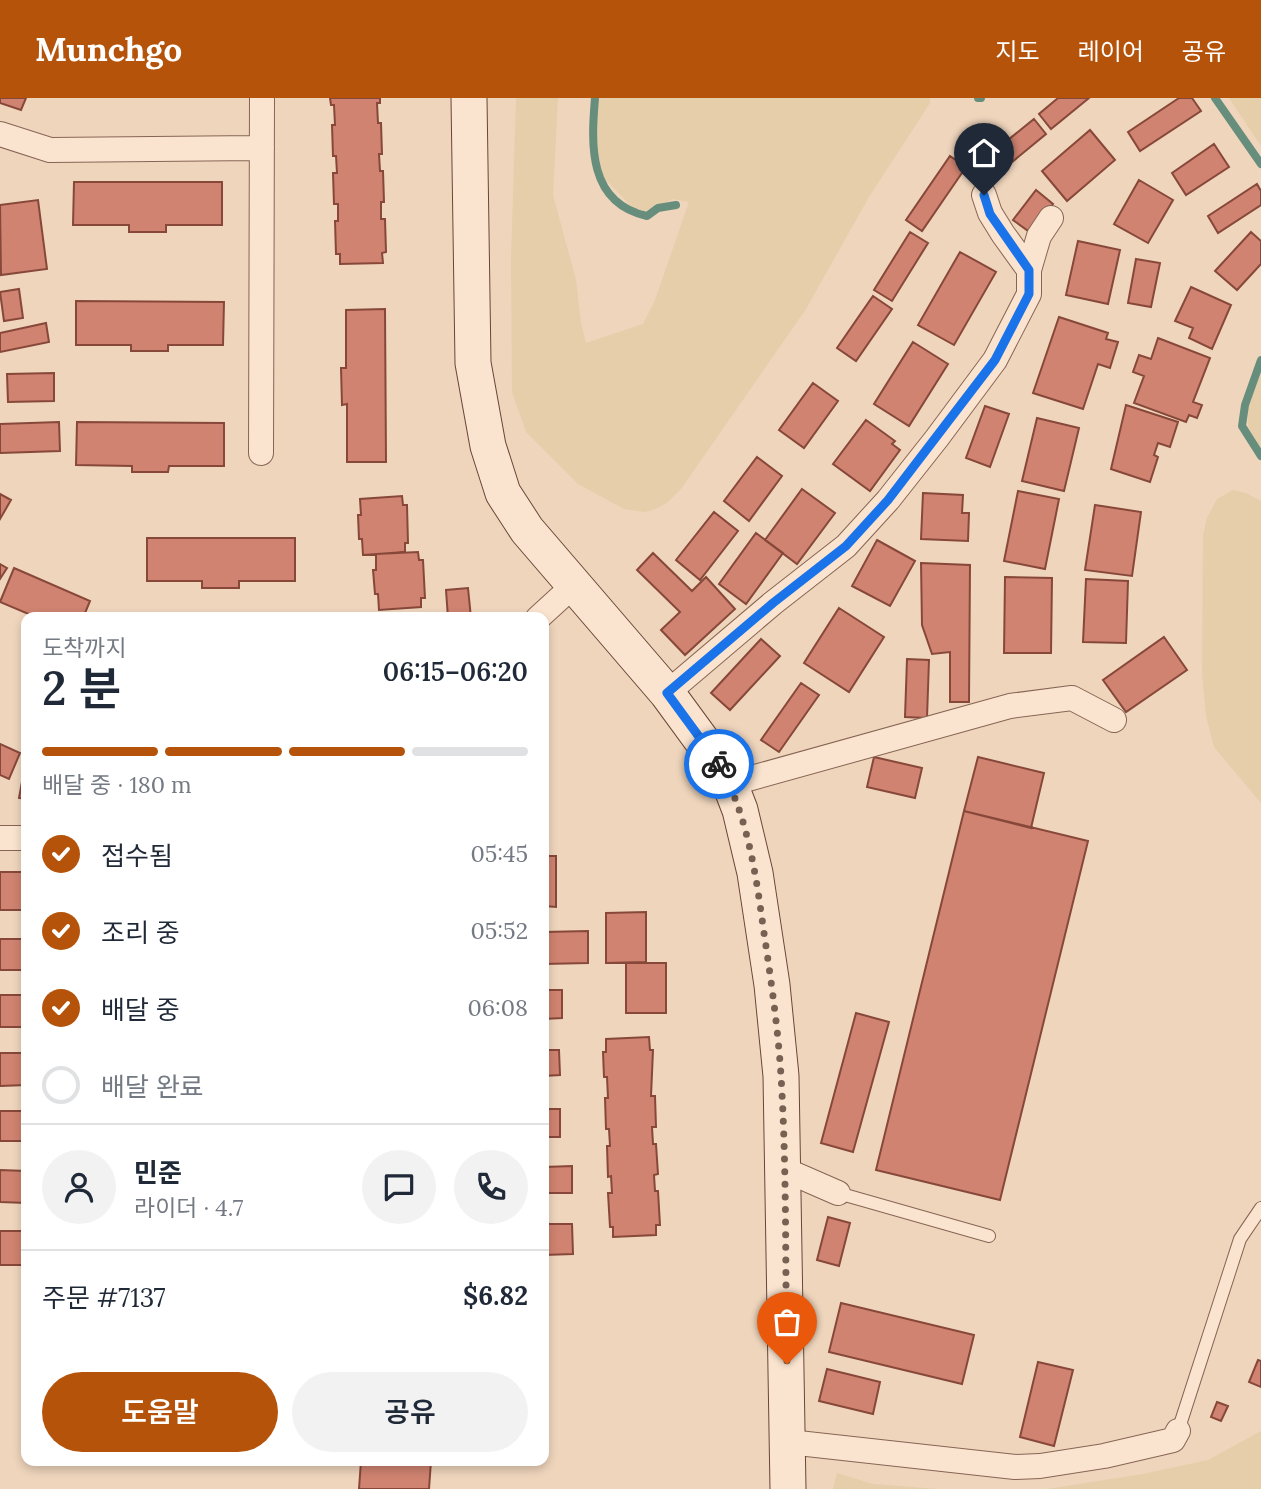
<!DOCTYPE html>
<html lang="ko">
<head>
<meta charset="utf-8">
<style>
  :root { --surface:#fff; --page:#f2f2f3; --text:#1f2937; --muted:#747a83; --line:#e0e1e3; --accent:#b45309 }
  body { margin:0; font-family:Lora,"Noto Sans KR",serif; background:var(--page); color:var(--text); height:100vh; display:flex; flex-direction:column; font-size:26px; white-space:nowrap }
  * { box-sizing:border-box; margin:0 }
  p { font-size:23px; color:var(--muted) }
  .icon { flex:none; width:38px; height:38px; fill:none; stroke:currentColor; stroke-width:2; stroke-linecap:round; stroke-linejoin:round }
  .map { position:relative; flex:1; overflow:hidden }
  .drawer { position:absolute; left:21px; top:514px; width:528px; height:854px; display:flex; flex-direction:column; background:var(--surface); border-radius:14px; box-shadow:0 4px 10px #0003 }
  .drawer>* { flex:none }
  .pin { position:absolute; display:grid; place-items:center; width:60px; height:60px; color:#fff; margin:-72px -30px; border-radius:50% 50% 50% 0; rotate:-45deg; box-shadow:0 0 7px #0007 }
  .pin .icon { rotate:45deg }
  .courier { position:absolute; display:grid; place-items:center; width:70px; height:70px; margin:-35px; border:5px solid #1a73e8; border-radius:50%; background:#fff; color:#222; box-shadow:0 2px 9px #0007 }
  .overview em { font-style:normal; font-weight:600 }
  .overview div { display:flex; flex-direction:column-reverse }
  .overview { display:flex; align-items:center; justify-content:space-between; height:119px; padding:0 21px }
  h1 { font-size:46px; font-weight:600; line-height:52px }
  .bar { display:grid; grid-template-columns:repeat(4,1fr); gap:10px 7px; align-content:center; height:84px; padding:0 21px }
  .bar i { height:9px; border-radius:5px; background:var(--line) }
  .bar .on { background:var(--accent) }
  .bar p { grid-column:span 4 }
  .line { display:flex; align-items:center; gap:18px; padding:0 21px; border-top:2px solid var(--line) }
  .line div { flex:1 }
  .round { display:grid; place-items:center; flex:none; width:74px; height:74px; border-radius:37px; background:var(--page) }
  ol { padding:0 21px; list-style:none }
  li { display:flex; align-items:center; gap:21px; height:77px }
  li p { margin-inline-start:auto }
  li .icon { padding:7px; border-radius:50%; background:var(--accent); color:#fff; stroke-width:4 }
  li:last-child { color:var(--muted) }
  li i { width:38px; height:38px; border:4px solid var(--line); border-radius:50% }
  .primary-button { display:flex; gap:14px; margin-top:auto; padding:14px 21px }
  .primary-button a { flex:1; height:80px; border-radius:42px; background:var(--accent); color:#fff; font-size:28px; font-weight:600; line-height:80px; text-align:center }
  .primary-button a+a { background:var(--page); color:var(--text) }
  header { display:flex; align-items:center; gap:42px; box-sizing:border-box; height:98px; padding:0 35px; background:var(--accent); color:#fff }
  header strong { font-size:33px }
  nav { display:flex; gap:38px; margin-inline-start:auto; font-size:24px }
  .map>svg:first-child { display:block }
  .farmland { fill:#e5cea9 }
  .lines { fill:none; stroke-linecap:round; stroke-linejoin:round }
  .stream { stroke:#678e7c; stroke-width:8 }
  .building { fill:#cf8370; stroke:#87483a; stroke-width:2 }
  .lane-casing { stroke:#876555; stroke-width:14 }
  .street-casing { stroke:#876555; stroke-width:26 }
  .secondary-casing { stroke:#694638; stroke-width:37 }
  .lane { stroke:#fae4cf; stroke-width:12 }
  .street { stroke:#fae4cf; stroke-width:24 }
  .secondary { stroke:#fae4cf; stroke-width:35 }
  .done { stroke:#776153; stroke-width:7; stroke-dasharray:0 12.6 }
  .route { stroke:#1a73e8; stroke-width:9 }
</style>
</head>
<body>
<header>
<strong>Munchgo</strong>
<nav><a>지도</a><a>레이어</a><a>공유</a></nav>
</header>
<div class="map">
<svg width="1261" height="1391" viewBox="0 0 1261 1391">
  <rect width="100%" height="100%" fill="#efd5bc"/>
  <path class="farmland" d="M516,0h42l-5,97 23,85 5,43 5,20 57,-19 12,-24 34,-98 -15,-3 -30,12 -11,-3 -29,-30 -6,-16 -2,-26 2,-38h332v5l-61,94 -63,112 -125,180 -14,14 -14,7 -9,2 -20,-3 -46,-25 -52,-52 -14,-40 -1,-134z
    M1229,0h32v48z
    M1261,276v76l-13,-24v-21z
    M1233,392l13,3 15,8v302l-47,-56 -8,-31 -4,-42 1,-139 4,-17 10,-19z
    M1261,1333v58h-214l96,-15 65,-14z
    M837,1375l36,11 65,5h-105z"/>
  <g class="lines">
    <path class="stream" d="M595,0c-4,47 -7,105 52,118l11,-8 18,-3
      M978,0h3
      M1215,0l46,66
      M1261,262l-16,45 -3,21 19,30"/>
  </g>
  <path class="building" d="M0,0h26l-5,12 -21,-7z
    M330,0h50v5h-3l1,20h3l1,31h-3l1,17h3l1,31h-3v17h4l1,33 -4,1 1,10 -43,1v-10h-4l-1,-33h3v-17h-4l-1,-31h4l-1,-17h-3l-1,-31h3l-1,-20h-3z
    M1058,0h31l-38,31 -12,-15z
    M1179,0h13l9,13 -61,40 -12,-19z
    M1034,21l12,15 -40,33 -13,-15z
    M1090,32l25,30 -48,41 -25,-30z
    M1214,46l15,23 -43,28 -14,-22z
    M950,58l16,11 -44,64 -16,-11z
    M1139,82l34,20 -25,43 -34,-19z
    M74,84h148v43h-56v7h-37v-7h-56z
    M1257,86l4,7v14l-43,28 -10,-17z
    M1036,92l17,14 -22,29 -18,-13z
    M38,102l9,69 -46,6 -1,-70z
    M910,134l18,11 -36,58 -18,-11z
    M1251,134l10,9v23l-24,26 -22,-19z
    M1078,143l42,9 -12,54 -42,-9z
    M960,154l36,20 -42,73 -36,-20z
    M1136,161l24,4 -9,44 -23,-4z
    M1191,189l40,18 -19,44 -23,-11 4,-10 -18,-7z
    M19,191l4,29 -19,3 -4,-29z
    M873,198l19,13 -36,52 -19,-13z
    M76,203l148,1 -1,43h-55v6h-37v-6h-55z
    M385,211l1,153h-39v-58l-5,1 -1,-37h5v-58z
    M1059,219l49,16 -2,6 12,3 -8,26 -12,-4 -15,45 -50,-16z
    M46,225l3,19 -49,10v-19z
    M1158,240l52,20 -17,44 9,3 -5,13 -8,-3 -3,7 -52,-19 10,-27 -11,-4 6,-17 12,4z
    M913,244l35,22 -39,62 -35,-22z
    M54,275v28l-46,1 -1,-28z
    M813,285l25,18 -34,47 -25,-18z
    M1126,307l52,17 -8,25 -12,-4 -4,12 4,2 -8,25 -39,-13z
    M985,308l24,8 -19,53 -24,-9z
    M1037,320l42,10 -15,63 -42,-10z
    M866,322l29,21 -3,3 8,6 -30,41 -37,-27z
    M59,324l1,29 -60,2v-29z
    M77,324l147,1v43h-55l-1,6h-36v-6l-56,-1z
    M757,359l25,19 -33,45 -25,-20z
    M802,391l33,24 -38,51 -32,-24z
    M1018,393l41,8 -14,70 -41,-8z
    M923,395l40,2 -1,18h7l-1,28 -47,-2z
    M0,396l11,6 -11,19z
    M402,398l1,9h4l1,38h-3v9l-42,3 -1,-16h-3l-1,-24h3l-1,-16z
    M1095,407l46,7 -9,64 -47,-6z
    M714,414l24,19 -38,49 -24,-20z
    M756,435l27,20 -37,51 -27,-20z
    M147,440h148v43h-56v7h-37v-7h-55z
    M877,442l38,21 -25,45 -38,-20z
    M418,454l1,8h4l2,38h-4v9l-42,3 -1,-16h-3l-2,-24h3v-16z
    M653,455l39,38 14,-14 29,32 -50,46 -24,-25 19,-18 -43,-42z
    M921,465l49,2 -1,137h-19v-50l-18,2 -10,-29z
    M0,466l7,4 -7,11z
    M14,470l76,33 -7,17h-45l-38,-16z
    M1005,479l47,1 -1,75h-47z
    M1086,481l42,2 -2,62 -43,-1z
    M468,490l3,30h-23l-2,-28z
    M839,510l45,29 -35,55 -45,-29z
    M1164,539l23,33 -61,42 -23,-32z
    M761,541l19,17 -50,54 -19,-17z
    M907,561l22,1 -2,58 -22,-1z
    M801,585l18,12 -40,57 -18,-12z
    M0,646l20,9 -11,26 -9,-4z
    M874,659l48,11 -7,30 -48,-11z
    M978,659l66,16 -13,55 -67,-17z
    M26,662v39l-7,-1z
    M964,713l124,30 -88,359 -124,-30z
    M544,758h12v51l-12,-1z
    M0,774h26v38h-26z
    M646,814v50l-40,1v-50z
    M588,833v32l-44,1v-32z
    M0,841h26v31h-26z
    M626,865h40v50h-40z
    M544,892h18v28l-18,1z
    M0,897h26v32h-26z
    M856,915l33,9 -36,130 -32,-9z
    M649,939l1,13h3l-2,46h4l1,31h-4l1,17h3l2,30 -4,1 1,16h3l2,34h-4v10l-43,2v-10h-3l-2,-34h4l-1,-17 -3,1 -1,-31h3l-1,-17h-3l-1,-31h3l-1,-21h-3l-1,-25h3v-13z
    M544,952h15l1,25 -16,1z
    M0,955h26v32l-26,1z
    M544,1011h16v28h-16z
    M0,1013h26v30h-26z
    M572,1068v27h-28v-26z
    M0,1072l26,1v32l-26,-1z
    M828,1119l22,6 -11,43 -22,-6z
    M544,1126h28l1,30 -29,1z
    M0,1133h26v34h-26z
    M841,1205l133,32 -12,49 -133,-32z
    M1258,1262l3,1v26l-12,-5z
    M1038,1264l35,8 -19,76 -34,-9z
    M827,1271l53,13 -7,32 -54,-13z
    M1217,1304l11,4 -7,15 -10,-4z
    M361,1363h70l-2,28h-70z"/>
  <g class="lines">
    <defs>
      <path id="lane" d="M838,1095l151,43
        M1178,1333l62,-192 21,-31"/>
      <path id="street" d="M0,36l50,16 212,-2
        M1029,172l10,-34 12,-18
        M261,355l1,-355
        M538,520l35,-32
        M667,595l106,-90 73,-57 42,-46 49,-62 58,-78 34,-66v-24l-26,-36 -13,-21 -6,-18
        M730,686l280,-78 62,-8 42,22
        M0,740h26
        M783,1071l55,24
        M789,1344l226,25 25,-1 64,-10 69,-16 5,-9"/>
      <path id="secondary" d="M469,0l4,265 15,83 15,47 24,37 140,163 52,71 11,20 10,26 15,63 17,112 9,91 7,413"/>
    </defs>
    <use href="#lane" class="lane-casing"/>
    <use href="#street" class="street-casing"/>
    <use href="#secondary" class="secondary-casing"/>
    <use href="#lane" class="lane"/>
    <use href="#street" class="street"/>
    <use href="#secondary" class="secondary"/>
  </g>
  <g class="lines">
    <path class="done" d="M719,666c29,52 37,111 45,169 7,47 14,95 17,143 6,96 4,192 6,288"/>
    <path class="route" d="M719,666l-52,-71 106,-90 73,-57 42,-46 107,-140 34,-66v-24l-39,-56 -6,-19"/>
  </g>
</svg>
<div class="pin" style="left:787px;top:1266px;background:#ea580c"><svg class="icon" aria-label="bag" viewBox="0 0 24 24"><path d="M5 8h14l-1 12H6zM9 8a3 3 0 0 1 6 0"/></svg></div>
<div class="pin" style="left:984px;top:97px;background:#1f2937"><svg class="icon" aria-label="home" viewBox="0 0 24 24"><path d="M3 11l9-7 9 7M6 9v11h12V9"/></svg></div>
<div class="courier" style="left:719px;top:666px"><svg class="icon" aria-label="bike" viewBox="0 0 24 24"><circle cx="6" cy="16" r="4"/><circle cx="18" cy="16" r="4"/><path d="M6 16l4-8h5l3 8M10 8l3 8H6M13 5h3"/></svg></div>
<section class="drawer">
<div class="overview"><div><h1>2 분</h1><p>도착까지</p></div><em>06:15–06:20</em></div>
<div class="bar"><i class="on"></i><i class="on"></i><i class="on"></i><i></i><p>배달 중 · 180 m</p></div>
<ol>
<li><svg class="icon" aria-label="check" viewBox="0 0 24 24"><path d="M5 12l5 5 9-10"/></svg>접수됨<p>05:45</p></li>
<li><svg class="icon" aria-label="check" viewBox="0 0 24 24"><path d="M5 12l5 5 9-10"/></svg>조리 중<p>05:52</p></li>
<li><svg class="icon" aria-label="check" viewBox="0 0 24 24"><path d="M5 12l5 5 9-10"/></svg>배달 중<p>06:08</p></li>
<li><i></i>배달 완료</li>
</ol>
<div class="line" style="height:126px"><a class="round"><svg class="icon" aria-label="person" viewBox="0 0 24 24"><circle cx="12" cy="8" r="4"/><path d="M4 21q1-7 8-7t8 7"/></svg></a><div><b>민준</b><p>라이더 · 4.7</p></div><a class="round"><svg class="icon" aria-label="chat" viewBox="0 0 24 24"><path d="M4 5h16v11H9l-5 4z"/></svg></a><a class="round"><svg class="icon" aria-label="phone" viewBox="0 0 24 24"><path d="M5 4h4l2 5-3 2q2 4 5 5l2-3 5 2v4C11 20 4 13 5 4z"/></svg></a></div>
<div class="line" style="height:91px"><div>주문 #7137</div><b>$6.82</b></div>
<div class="primary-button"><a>도움말</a><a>공유</a></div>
</section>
</div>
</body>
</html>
